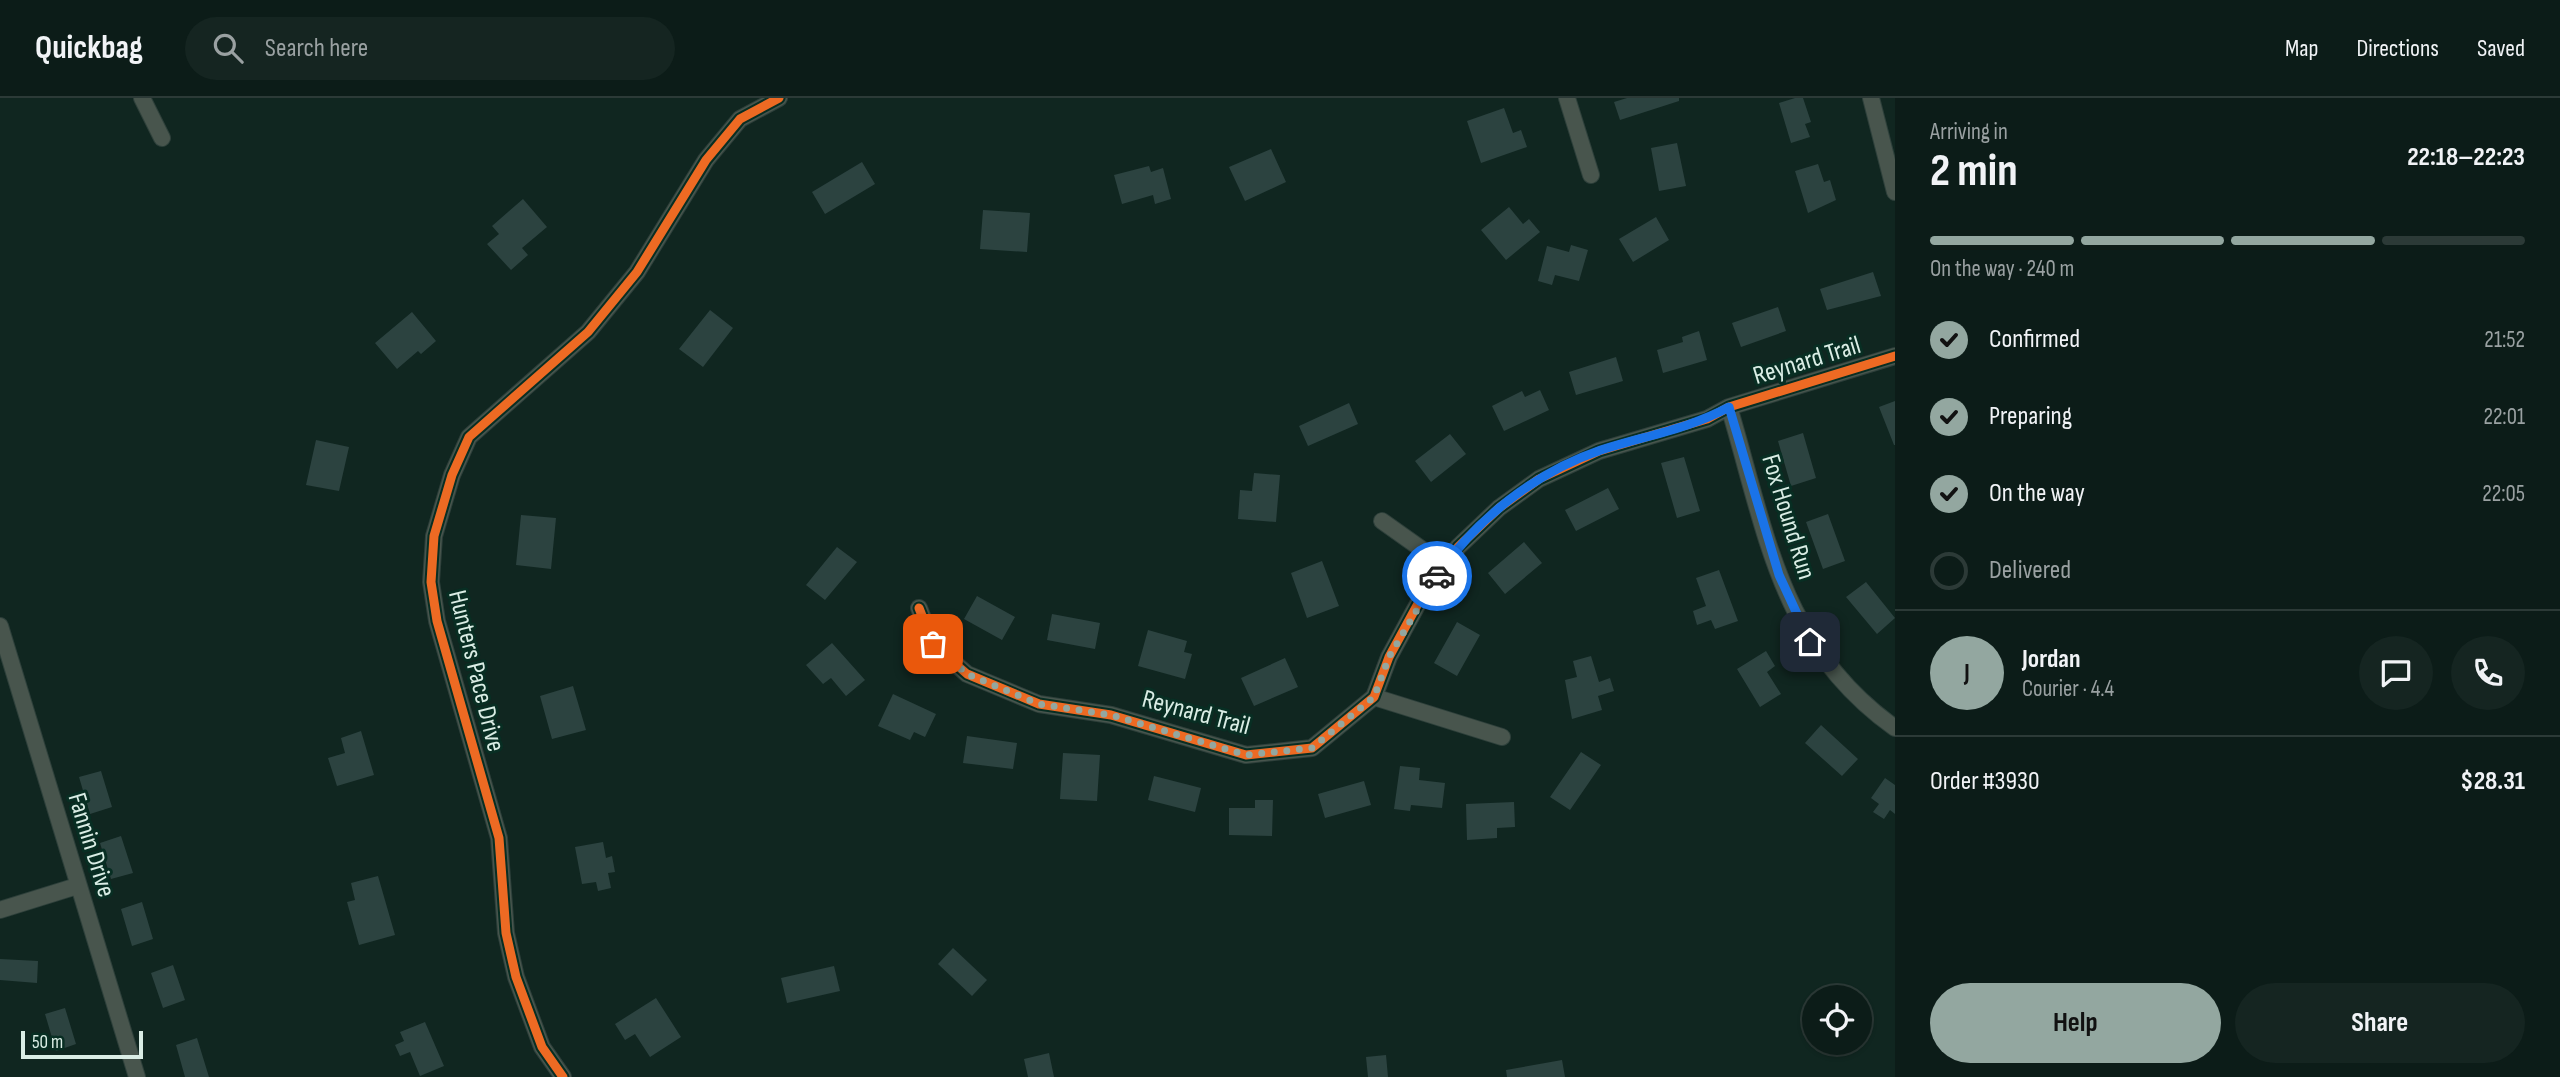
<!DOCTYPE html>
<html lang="en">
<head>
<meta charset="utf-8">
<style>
  :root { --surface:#0c1c18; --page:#152521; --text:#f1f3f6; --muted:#9aa1a2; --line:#2c3a37; --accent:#93a7a0 }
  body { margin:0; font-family:"Sofia Sans Condensed",sans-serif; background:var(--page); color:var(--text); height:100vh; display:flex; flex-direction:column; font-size:26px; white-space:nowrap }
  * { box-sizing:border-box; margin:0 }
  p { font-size:23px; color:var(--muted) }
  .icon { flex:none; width:38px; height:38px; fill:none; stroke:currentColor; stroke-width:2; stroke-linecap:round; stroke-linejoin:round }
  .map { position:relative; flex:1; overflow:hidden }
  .details { display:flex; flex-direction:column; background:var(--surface); width:665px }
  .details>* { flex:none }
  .tools { position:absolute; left:1802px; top:887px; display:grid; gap:14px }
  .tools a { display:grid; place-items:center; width:70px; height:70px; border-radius:50%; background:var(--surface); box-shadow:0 2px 5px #0004,0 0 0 2px var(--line); font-size:35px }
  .scale { position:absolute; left:21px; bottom:18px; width:122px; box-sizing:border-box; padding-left:7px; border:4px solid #daede5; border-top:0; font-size:19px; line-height:24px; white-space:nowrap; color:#daede5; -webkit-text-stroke:5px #082e23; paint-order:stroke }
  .pin { position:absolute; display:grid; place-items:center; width:60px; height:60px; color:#fff; margin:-30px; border-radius:14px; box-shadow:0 4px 10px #0006 }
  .courier { position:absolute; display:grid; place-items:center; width:70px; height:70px; margin:-35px; border:5px solid #1a73e8; border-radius:50%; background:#fff; color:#222; box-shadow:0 2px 9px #0007 }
  .overview em { font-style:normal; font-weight:700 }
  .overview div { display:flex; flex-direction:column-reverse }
  .overview { display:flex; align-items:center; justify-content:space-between; height:119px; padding:0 35px }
  h1 { font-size:46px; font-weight:700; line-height:52px }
  .bar { display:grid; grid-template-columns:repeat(4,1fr); gap:10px 7px; align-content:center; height:84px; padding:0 35px }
  .bar i { height:9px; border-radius:5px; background:var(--line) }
  .bar .current { background:var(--accent) }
  .bar p { grid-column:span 4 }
  .line { display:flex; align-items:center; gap:18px; padding:0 35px; border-top:2px solid var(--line) }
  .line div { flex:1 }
  .round { display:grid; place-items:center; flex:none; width:74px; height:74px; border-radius:37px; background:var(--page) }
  ol { padding:0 35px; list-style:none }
  li { display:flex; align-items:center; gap:21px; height:77px }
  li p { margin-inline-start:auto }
  li .icon { padding:7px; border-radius:50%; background:var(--accent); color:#111; stroke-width:4 }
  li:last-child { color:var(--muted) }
  li i { width:38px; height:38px; border:4px solid var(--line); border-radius:50% }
  .primary-button { display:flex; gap:14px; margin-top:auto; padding:14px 35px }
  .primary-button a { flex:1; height:80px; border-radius:42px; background:var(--accent); color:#111; font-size:28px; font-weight:700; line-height:80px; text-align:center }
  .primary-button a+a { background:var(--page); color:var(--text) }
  header { display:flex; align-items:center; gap:42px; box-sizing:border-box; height:98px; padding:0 35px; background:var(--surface); border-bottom:2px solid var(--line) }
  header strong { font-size:33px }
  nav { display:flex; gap:38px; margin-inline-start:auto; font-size:24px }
  .search { width:490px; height:63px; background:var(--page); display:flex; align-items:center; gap:18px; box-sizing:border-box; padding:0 24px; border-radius:38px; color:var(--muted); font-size:26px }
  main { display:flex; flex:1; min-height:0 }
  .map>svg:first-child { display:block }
  .building { fill:#2c4340 }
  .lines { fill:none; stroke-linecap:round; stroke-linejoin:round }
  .minor-casing { stroke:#2e403b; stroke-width:18 }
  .minor { stroke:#48554d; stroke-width:16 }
  .cycleway-casing { stroke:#082e23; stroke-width:13 }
  .cycleway { stroke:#ed6a23; stroke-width:9 }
  .done { stroke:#93a7a0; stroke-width:7; stroke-dasharray:0 12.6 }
  .route { stroke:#1a73e8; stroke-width:9 }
  .labels { text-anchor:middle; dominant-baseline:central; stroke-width:6; stroke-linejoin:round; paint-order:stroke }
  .street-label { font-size:26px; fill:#daede5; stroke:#082e23 }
</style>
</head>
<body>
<header>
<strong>Quickbag</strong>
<div class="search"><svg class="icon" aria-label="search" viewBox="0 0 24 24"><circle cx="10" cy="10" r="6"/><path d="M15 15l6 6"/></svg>Search here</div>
<nav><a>Map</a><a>Directions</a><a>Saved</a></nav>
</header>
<main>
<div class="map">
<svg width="1895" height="979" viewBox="0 0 1895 979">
  <rect width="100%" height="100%" fill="#102620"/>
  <path class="building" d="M1627,0h52v3l-59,19 -6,-18z
    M1795,0h8l8,24 -6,2 5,13 -19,6 -12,-40z
    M1504,10l9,25 8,-3 6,17 -46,16 -14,-42z
    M1677,45l9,43 -27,5 -8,-43z
    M1271,51l15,33 -41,19 -16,-34z
    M862,64l13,22 -50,30 -13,-22z
    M1818,66l6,18 6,-2 6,20 -28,13 -13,-42z
    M1149,68l2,6 12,-4 8,31 -16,5 -2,-9 -31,9 -8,-29z
    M523,101l24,28 -25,21 6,7 -17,15 -24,-26 12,-10 -7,-8z
    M1509,109l14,17 6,-5 11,13 -34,28 -25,-30z
    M983,112l47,3 -3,39 -47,-3z
    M1656,119l13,23 -36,22 -14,-23z
    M1571,147l17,5 -9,31 -24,-6 -3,10 -14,-4 9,-35 22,6z
    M1873,174l8,24 -54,14 -7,-21z
    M1778,209l8,24 -45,16 -9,-24z
    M710,212l23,18 -30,39 -24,-18z
    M412,214l24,29 -15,13 -3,-3 -21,18 -22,-26z
    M1699,233l8,29 -44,13 -6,-23 26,-8 -1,-5z
    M1616,259l7,24 -47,14 -7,-23z
    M1540,292l9,20 -45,21 -12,-25 30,-15 3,6z
    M1895,303v44h-1l-15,-38z
    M1349,305l9,21 -50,22 -9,-20z
    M1803,335l13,45 -25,8 -13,-45z
    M1450,336l16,20 -35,28 -16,-21z
    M316,342l33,7 -10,44 -33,-6z
    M1684,359l16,54 -23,7 -16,-55z
    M1254,375l26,2 -4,47 -38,-3 2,-29 12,1z
    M1608,390l11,21 -43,22 -11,-21z
    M1828,416l17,47 -22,8 -17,-47z
    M521,417l35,3 -5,51 -35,-4z
    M1524,444l18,21 -37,31 -17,-21z
    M837,449l20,15 -32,38 -19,-15z
    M1322,463l17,45 -32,12 -16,-45z
    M1719,472l19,51 -23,8 -4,-9 -14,5 -4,-14 13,-5 -10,-28z
    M1866,484l29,36 -18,16 -31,-37z
    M977,498l38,21 -13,23 -38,-21z
    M1052,516l48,9 -5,26 -48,-9z
    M1457,524l23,13 -23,41 -23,-13z
    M1148,532l39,11 -3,11 8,2 -7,25 -47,-13z
    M832,545l33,37 -19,16 -15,-18 -8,6 -17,-19z
    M1766,553l9,15 -8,6 14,22 -21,13 -23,-38z
    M1591,558l8,26 11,-4 4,13 -16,5 4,14 -30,9 -7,-39 12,-3 -4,-16z
    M1285,560l13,29 -44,19 -13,-28z
    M573,588l13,44 -34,9 -12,-43z
    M893,596l43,20 -11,23 -11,-5 -4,8 -32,-14z
    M1821,627l37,34 -16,17 -37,-33z
    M361,633l13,44 -37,11 -9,-28 17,-5 -4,-15z
    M967,638l50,7 -4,26 -50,-6z
    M1581,654l20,13 -31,45 -20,-13z
    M1063,655l37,2 -3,46 -37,-2z
    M1400,668l20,2 -1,12 26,3 -3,25 -31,-3 -1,6 -16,-2z
    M101,673l11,36 -22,7 -11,-37z
    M1154,678l47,12 -6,24 -47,-12z
    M1885,680l10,7v29l-5,-4 -6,9 -11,-7 6,-8 -8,-6z
    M1364,683l7,24 -46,13 -7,-24z
    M1255,702h18l-1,36 -43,-1v-27h26z
    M1514,704l1,25 -18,1v10l-30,2 -1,-36z
    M121,738l12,37 -22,6 -11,-36z
    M603,744l3,16 6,-2 3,16 -7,1 3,15 -13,3 -2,-9 -14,2 -7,-37z
    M378,778l17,59 -36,10 -12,-43 8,-2 -4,-17z
    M142,804l11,37 -21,7 -11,-37z
    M953,850l34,32 -15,16 -34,-32z
    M0,861l38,2 -1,22 -37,-3z
    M173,867l12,35 -22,8 -12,-35z
    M834,868l6,25 -53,12 -6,-25z
    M656,900l25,39 -31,20 -15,-23 -10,6 -10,-16z
    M65,910l11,36 -20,7 -11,-37z
    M425,924l19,44 -24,10 -10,-24 -10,4 -5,-11 9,-4 -4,-9z
    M197,940l12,39h-24l-9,-32z
    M1049,955l5,24h-26l-4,-18z
    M1386,957l2,22h-20l-2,-20z
    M1562,962l3,17h-58l-1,-7z"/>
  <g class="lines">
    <defs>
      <path id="minor" d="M142,0l20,40
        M1567,0l24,77
        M1871,0l24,94
        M1729,309c38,127 51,239 166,321
        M1382,423l62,44
        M919,510l14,36 34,30 72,30 72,11 135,40 66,-7 62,-51 15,-40 31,-57 38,-53 41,-39 40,-29 60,-28 108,-32 22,-12 166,-51
        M0,528l137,451
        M1374,599l128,40
        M0,812l77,-24
        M563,979l-21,-30 -26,-70 -10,-44 -7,-95 -62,-217 -6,-39 3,-46 18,-61 17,-38 119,-105 49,-60 69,-112 34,-41 39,-21"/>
    </defs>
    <use href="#minor" class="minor-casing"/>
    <use href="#minor" class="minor"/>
    <defs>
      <path id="cycleway" d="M919,510l14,36 34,30 72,30 72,11 135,40 66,-7 62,-51 15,-40 31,-57 38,-53 41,-39 40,-29 60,-28 108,-32 22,-12 166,-51
        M563,979l-21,-30 -26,-70 -10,-44 -7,-95 -62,-217 -6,-39 3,-46 18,-61 17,-38 119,-105 49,-60 69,-112 34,-41 39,-21"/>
    </defs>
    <use href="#cycleway" class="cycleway-casing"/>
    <use href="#cycleway" class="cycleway"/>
  </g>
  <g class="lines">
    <path class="done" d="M933,546l34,30 72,30 72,11 135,40 66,-7 62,-51 15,-40 48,-81"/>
    <path class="route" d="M1437,478c39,-57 99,-104 164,-126 43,-14 88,-21 128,-43l50,168 31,67"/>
  </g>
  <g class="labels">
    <g class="street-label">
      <text transform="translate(1807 263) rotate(-17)">Reynard Trail</text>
      <text transform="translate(1788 419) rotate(73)">Fox Hound Run</text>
      <text transform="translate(476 573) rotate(76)">Hunters Pace Drive</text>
      <text transform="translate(1196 615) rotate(15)">Reynard Trail</text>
      <text transform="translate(91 747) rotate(73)">Fannin Drive</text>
    </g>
  </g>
</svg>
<div class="tools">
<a><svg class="icon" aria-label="locate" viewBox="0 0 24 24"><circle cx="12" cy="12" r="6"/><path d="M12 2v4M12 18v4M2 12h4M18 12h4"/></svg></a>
</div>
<div class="scale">50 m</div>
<div class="pin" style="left:933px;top:546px;background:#ea580c"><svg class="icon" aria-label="bag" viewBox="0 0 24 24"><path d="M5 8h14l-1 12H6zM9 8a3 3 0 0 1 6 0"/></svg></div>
<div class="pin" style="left:1810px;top:544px;background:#1f2937"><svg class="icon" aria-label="home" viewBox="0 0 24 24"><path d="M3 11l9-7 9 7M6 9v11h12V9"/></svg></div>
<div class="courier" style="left:1437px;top:478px"><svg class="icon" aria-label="car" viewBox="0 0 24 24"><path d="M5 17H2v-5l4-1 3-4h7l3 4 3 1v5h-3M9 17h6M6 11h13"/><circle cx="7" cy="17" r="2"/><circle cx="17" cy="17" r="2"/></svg></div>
</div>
<section class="details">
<div class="overview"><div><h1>2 min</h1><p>Arriving in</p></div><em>22:18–22:23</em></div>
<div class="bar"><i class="current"></i><i class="current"></i><i class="current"></i><i></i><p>On the way · 240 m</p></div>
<ol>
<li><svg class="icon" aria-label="check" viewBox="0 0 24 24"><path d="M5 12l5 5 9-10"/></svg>Confirmed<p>21:52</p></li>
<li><svg class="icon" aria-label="check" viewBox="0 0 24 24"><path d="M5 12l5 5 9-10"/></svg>Preparing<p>22:01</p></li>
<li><svg class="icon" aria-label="check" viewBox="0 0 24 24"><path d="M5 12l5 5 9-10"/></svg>On the way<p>22:05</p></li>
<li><i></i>Delivered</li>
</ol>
<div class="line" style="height:126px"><b class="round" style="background:var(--accent);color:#111">J</b><div><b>Jordan</b><p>Courier · 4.4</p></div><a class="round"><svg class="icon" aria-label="chat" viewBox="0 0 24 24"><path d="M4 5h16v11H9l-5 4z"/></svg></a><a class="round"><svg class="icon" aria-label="phone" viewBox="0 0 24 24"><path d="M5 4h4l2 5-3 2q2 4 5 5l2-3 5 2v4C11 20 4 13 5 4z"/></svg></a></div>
<div class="line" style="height:91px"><div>Order #3930</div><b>$28.31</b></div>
<div class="primary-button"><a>Help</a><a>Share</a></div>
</section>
</main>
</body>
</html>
